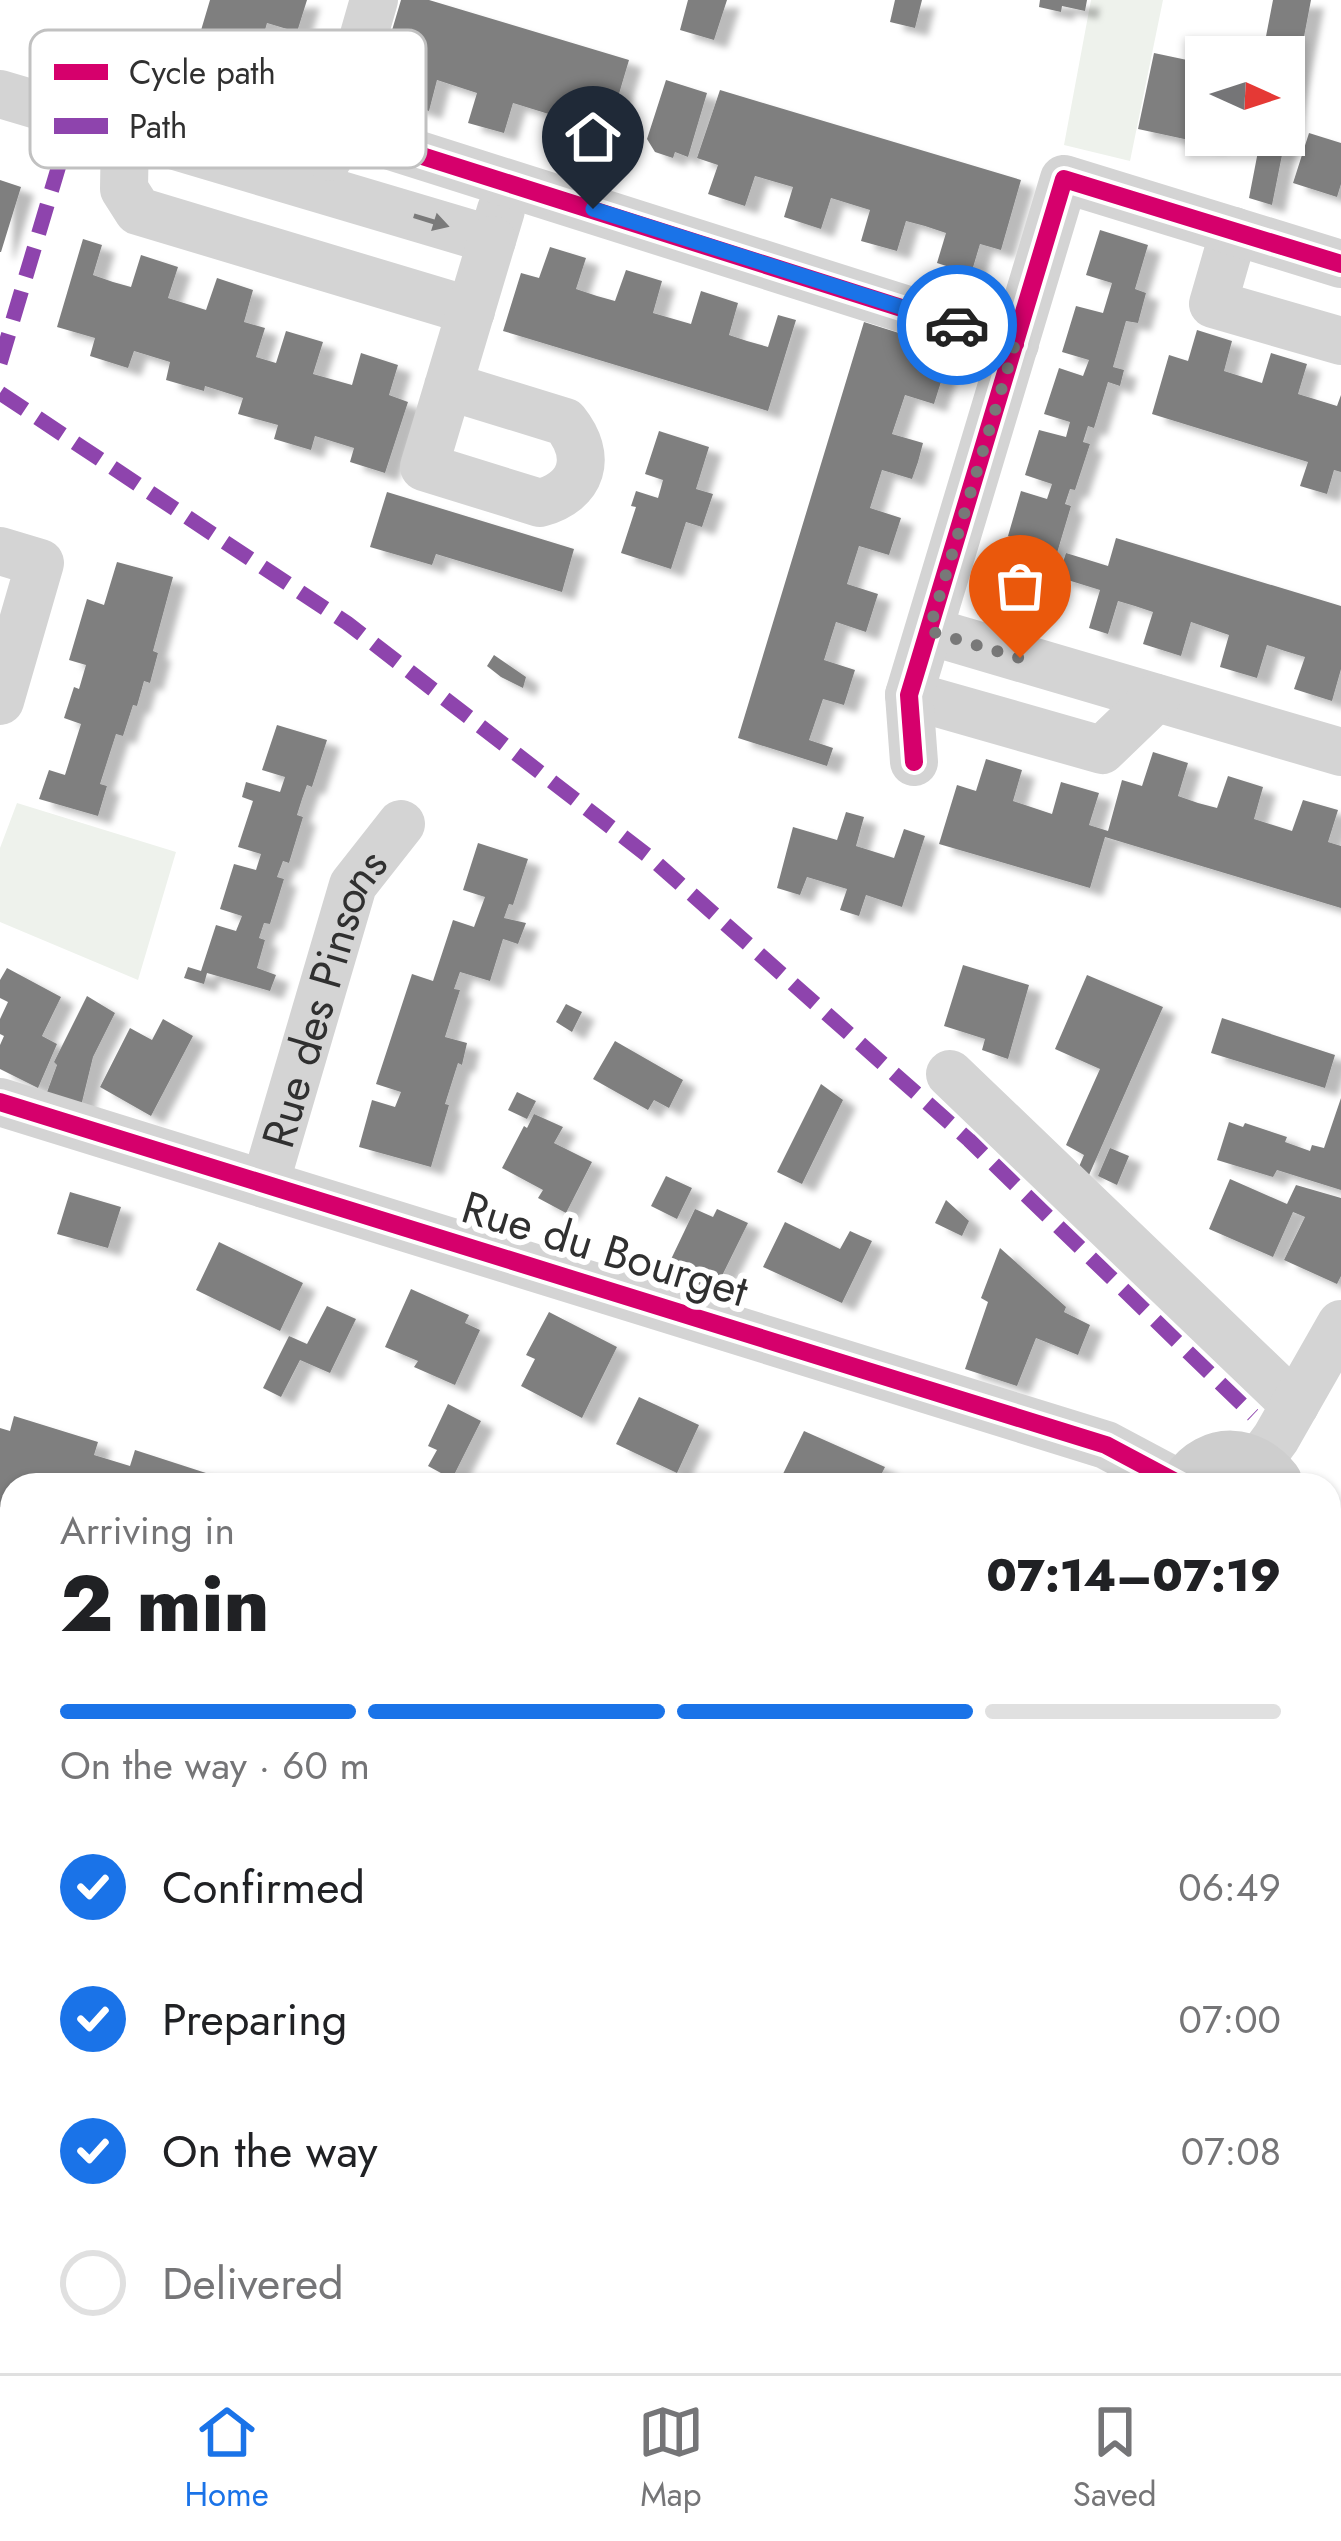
<!DOCTYPE html>
<html lang="en">
<head>
<meta charset="utf-8">
<style>
  :root { --surface:#fff; --page:#f6f6f6; --text:#202124; --muted:#757577; --line:#e0e0e0; --accent:#1a73e8 }
  body { margin:0; font-family:Jost,sans-serif; background:var(--page); color:var(--text); height:100vh; display:flex; flex-direction:column; font-size:45px; white-space:nowrap }
  * { box-sizing:border-box; margin:0 }
  p { font-size:39px; color:var(--muted) }
  .icon { flex:none; width:66px; height:66px; fill:none; stroke:currentColor; stroke-width:2; stroke-linecap:round; stroke-linejoin:round }
  .map { position:relative; flex:1; overflow:hidden }
  .details { position:absolute; left:0px; top:1473px; width:1341px; height:900px; display:flex; flex-direction:column; background:var(--surface); border-radius:36px 36px 0 0; box-shadow:0 3px 9px #0004 }
  .details>* { flex:none }
  .needle { width:78px; rotate:93deg }
  .fabs { position:absolute; left:1185px; top:36px; display:grid; gap:24px }
  .fabs a { display:grid; place-items:center; width:120px; height:120px; border-radius:0px; background:var(--surface); box-shadow:0 3px 9px #0004; font-size:60px }
  .pin { position:absolute; display:grid; place-items:center; width:102px; height:102px; color:#fff; margin:-123px -51px; border-radius:50% 50% 50% 0; rotate:-45deg; box-shadow:0 0 12px #0007 }
  .pin .icon { rotate:45deg }
  .courier { position:absolute; display:grid; place-items:center; width:120px; height:120px; margin:-60px; border:9px solid #1a73e8; border-radius:50%; background:#fff; color:#222; box-shadow:0 3px 15px #0007 }
  .headline em { font-style:normal; font-weight:800 }
  .headline div { display:flex; flex-direction:column-reverse }
  .headline { display:flex; align-items:center; justify-content:space-between; height:204px; padding:0 60px }
  h1 { font-size:78px; font-weight:800; line-height:90px }
  .bar { display:grid; grid-template-columns:repeat(4,1fr); gap:18px 12px; align-content:center; height:144px; padding:0 60px }
  .bar i { height:15px; border-radius:9px; background:var(--line) }
  .bar .active { background:var(--accent) }
  .bar p { grid-column:span 4 }
  ol { padding:0 60px; list-style:none }
  li { display:flex; align-items:center; gap:36px; height:132px }
  li p { margin-inline-start:auto }
  li .icon { padding:12px; border-radius:50%; background:var(--accent); color:#fff; stroke-width:4 }
  li:last-child { color:var(--muted) }
  li i { width:66px; height:66px; border:6px solid var(--line); border-radius:50% }
  .tabs { display:flex; justify-content:space-around; align-items:center; height:168px; border-top:3px solid var(--line); background:var(--surface); font-size:33px; color:var(--muted) }
  .tabs a { display:grid; justify-items:center; gap:6px }
  .tabs .active { color:var(--accent) }
  .map>svg:first-child { display:block }
  .green { fill:#eef2ec }
  .building { fill:#7f7f7f; filter:url(#shadow) }
  .lines { fill:none; stroke-linecap:round; stroke-linejoin:round }
  .street { stroke:#d4d4d4; stroke-width:48 }
  .secondary { stroke:#cecece; stroke-width:66 }
  .quiet { stroke:#8e44ad; stroke-width:15; stroke-dasharray:30 15; stroke-linecap:butt }
  .cycleway-casing { stroke:#fff; stroke-width:26 }
  .cycleway { stroke:#d6006c; stroke-width:18 }
  .oneway { fill:#7a7a7a }
  .done { stroke:#787878; stroke-width:12; stroke-dasharray:0 21.6 }
  .route { stroke:#1a73e8; stroke-width:15 }
  .labels { text-anchor:middle; dominant-baseline:central; stroke-width:12; stroke-linejoin:round; paint-order:stroke }
  .street-label { font-size:45px; fill:#303030; stroke:#fff }
  .key { fill:#fff; stroke:#c1c1c1; stroke-width:3 }
  .key-label { font-size:33px; fill:#303030 }
</style>
</head>
<body>
<div class="map">
<svg width="1341" height="2373" viewBox="0 0 1341 2373">
  <defs>
    <filter id="shadow"><feDropShadow dx="13" dy="8" stdDeviation="3" flood-color="#0004"/></filter>
  </defs>
  <rect width="100%" height="100%" fill="#fff"/>
  <path class="green" d="M1091,0h72l-33,161 -66,-16z
    M17,803l159,49 -38,128 -138,-58v-74z
    M0,1966l12,4v391h535l-10,12h-537z"/>
  <path class="building" d="M210,0h97l-10,32 -30,-9 -11,38 30,10 -12,38 -30,-9 -6,18 -57,-17 1,-4 -29,-9 10,-32 28,8z
    M401,0h28l200,60 -21,71 -19,-5 -10,31 -35,-12 8,-30 -39,-12 -9,30 -36,-10 9,-30 -40,-13 -8,31 -36,-11 9,-30 -20,-6z
    M688,0h39l-13,40 -34,-10z
    M895,0h27l-7,28 -25,-6z
    M1040,0h47l-2,11 -23,-5 -1,6 -22,-5z
    M1273,0h38l-25,131h-2v-74h-22z
    M1154,53l52,11v71h8l-2,10 -74,-16z
    M666,80l41,13 -19,64 -13,-5 -2,6 -18,-6 -8,-13z
    M720,90l301,90 -20,70 -21,-6 -9,30 -34,-11 9,-30 -21,-7 -19,-5 -9,30 -36,-10 9,-31 -39,-12 -10,31 -37,-12 9,-30 -38,-11 -10,30 -37,-12 10,-29 -21,-7z
    M1309,133l32,10v41l-4,13 -44,-14z
    M1271,135h15l-14,70 -23,-7 11,-57 9,1z
    M0,180l21,7 -20,65h-1z
    M1100,230l48,15 -13,44 11,4 -8,30 -12,-2 -13,46 11,3 -4,16 -12,-4 -14,46 -6,-2 -5,16 7,2 -15,46 -5,-1 -5,15 6,2 -14,47 -6,-3 -5,16 6,2 -14,45 -48,-15 13,-45 26,8 4,-16 -25,-9 13,-45 26,8 5,-15 -27,-9 14,-45 27,7 4,-15 -26,-8 15,-46 24,8 6,-16 -27,-8 14,-46 27,7 9,-30 -26,-8z
    M83,239l19,6 -9,30 20,7 18,5 10,-32 37,12 -10,31 38,12 11,-32 36,12 -9,32 21,6 -9,29 20,6 10,-32 37,11 -10,32 39,11 9,-32 37,12 -9,30 19,7 -23,71 -35,-11 4,-14 -39,-12 -4,14 -37,-11 4,-14 -40,-11 5,-16 -38,-12 -1,5 -38,-11 4,-18 -36,-11 -6,17 -38,-12 5,-18 -38,-11z
    M550,247l36,11 -10,31 21,7 18,5 11,-31 36,11 -9,32 38,11 10,-33 37,12 -9,32 18,6 21,6 10,-32 18,5 -28,91 -265,-80 18,-58 18,5z
    M864,322l57,18 -6,19 30,10 -11,35 -29,-9 -13,39 31,9 -5,19 -6,17 -30,-9 -12,38 31,10 -12,37 -30,-9 -12,38 31,10 -12,38 -30,-10 -12,38 31,10 -11,35 -21,-6 -14,41 24,8 -6,18 -89,-28z
    M1197,330l35,11 -8,30 38,12 9,-30 36,11 -9,30 39,12 4,-11v77l-7,-2 -7,24 -27,-8 8,-24 -156,-48 17,-59 19,6z
    M659,431l50,16 -13,42 17,5 -11,33 -16,-5 -15,47 -50,-16 15,-46 -5,-1 5,-15 22,7 5,-18 -18,-6z
    M387,492l187,57 -12,43 -126,-38 -4,11 -62,-18z
    M1116,538l225,68v63l-9,32 -38,-12 11,-32 -20,-6 -18,-6 -10,33 -37,-11 9,-32 -38,-13 -10,34 -38,-12 10,-32 -18,-6 -17,-5 -10,33 -19,-6 11,-38 -42,-13 8,-24 42,13z
    M117,562l56,15 -20,74 5,2 -8,30 -6,-2 -7,25 -4,-1 -10,31 -7,-2 -16,50 7,2 -9,30 -59,-17 10,-29 16,5 16,-51 -17,-6 10,-31 5,2 7,-24 -17,-5 18,-61 17,6z
    M494,655l32,22 -3,11 -22,-11 -14,-11z
    M277,725l50,15 -15,47 -5,-2 -5,14 -5,16 6,2 -14,46 -6,-2 -6,16 7,2 -14,45 -6,-1 -5,15 6,2 -8,28 19,7 -6,16 -63,-18 -3,11 -20,-6 4,-11 13,4 15,-46 20,6 6,-15 -22,-7 14,-45 22,6 5,-16 -23,-7 15,-46 -11,-4 4,-15 34,10 5,-15 -23,-7z
    M1153,752l35,11 -10,33 20,7 19,5 11,-32 35,11 -9,32 38,12 11,-31 35,10 -10,32 13,4v62l-236,-71 -15,51 -151,-44 18,-59 19,6 10,-32 36,11 -9,31 39,13 9,-32 38,11 -10,32 19,6 14,-51 20,6z
    M846,812l18,5 -8,29 38,12 10,-29 21,7 -23,71 -36,-12 -7,21 -19,-6 7,-21 -40,-12 -7,18 -23,-7 16,-61 44,13z
    M478,843l50,16 -15,46 -4,-1 -5,14 22,5 -8,21 -15,-5 -13,42 -30,-9 -6,17 6,1 -15,47 22,6 -5,22 -4,-2 -13,41 4,1 -18,62 -72,-20 13,-47 23,7 6,-15 -25,-8 36,-110 21,7 20,-61 21,7 11,-30 -22,-7z
    M963,965l66,20 -21,74 -26,-9 3,-11 -41,-13z
    M7,968l54,29 -19,39 15,8 -19,44 -38,-19v-24l4,-9 -4,-2v-15l8,-17 -8,-4v-18z
    M1087,975l76,32 -74,168 -11,-6 6,-14 -18,-10 34,-76 -45,-20z
    M87,996l28,17 -22,44 -12,49 -35,-11 11,-30 -3,-3z
    M566,1004l16,8 -10,20 -16,-10z
    M1222,1018l113,37 -10,33 -114,-35z
    M163,1019l30,17 -42,80 -51,-29 30,-59 22,12z
    M615,1041l68,39 -14,28 -15,-8 -6,10 -55,-31z
    M821,1084l22,16 -41,84 -25,-12z
    M517,1092l19,9 -9,18 -19,-9z
    M1341,1098v92l-64,-20 -4,7 -56,-17 12,-38 14,5 2,-4 42,14 -2,5 25,9 2,-6 12,3z
    M534,1114l29,13 -9,16 38,19 -26,51 -28,-15 5,-8 -41,-22 22,-42 3,2z
    M1110,1148l19,8 -12,29 -19,-9z
    M666,1176l26,12 -15,31 -26,-13z
    M1230,1179l57,25 9,-19 45,13v78l-4,8 -53,-24 21,-43 -12,-5 -20,45 -64,-28z
    M70,1192l51,15 -13,41 -51,-14z
    M946,1200l23,21 -7,15 -27,-13z
    M695,1209l18,8 4,-8 31,14 -34,69 -51,-16z
    M785,1222l55,27 10,-18 22,10 -30,62 -79,-36z
    M219,1242l84,41 -23,48 -84,-41z
    M1000,1248l66,59 -2,5 26,13 -12,30 -42,-17 -19,48 -52,-17 23,-67 -7,-4z
    M411,1289l58,26 -4,8 15,7 -25,55 -41,-18 4,-6 -33,-14z
    M327,1306l29,13 -26,54 -30,-13 -19,37 -18,-9 26,-52 18,8z
    M549,1312l68,35 -35,71 -61,-32 14,-27 -9,-4z
    M639,1397l60,28 -22,48 -61,-29z
    M448,1404l33,17 -29,58 -24,-13 9,-16 -9,-4z
    M14,1416l84,26 -4,13 36,11 5,-16 108,35h-231v26l-12,-4v-79l10,3z
    M804,1431l81,36 -9,18h-84l-12,-5z
    M0,1733l12,4v207l-2,6 -10,-3 2,-54z
    M1329,1975l12,12v89l-12,-12z
    M727,2361h97l16,12h-123z
    M983,2361h89l-9,12h-89z
    M1282,2361h44l8,8 -4,4h-60z"/>
  <g class="lines">
    <g class="street">
      <path d="M0,94l492,146 9,-30"/>
      <path d="M337,129l678,215"/>
      <path d="M125,130l-1,59 14,22 333,100"/>
      <path d="M329,157l45,-157"/>
      <path d="M1234,231l-21,73 128,37"/>
      <path d="M448,386l117,36c28,35 18,69 -25,81l-116,-36 68,-227"/>
      <path d="M0,551l40,12 -40,138"/>
      <path d="M929,631l412,121"/>
      <path d="M909,695l193,55 54,-52"/>
      <path d="M914,762l-5,-67 155,-516 277,85"/>
      <path d="M950,1074l345,331"/>
      <path d="M0,1102l1106,343 75,40"/>
      <path id="s1" d="M265,1184l88,-299 48,-61"/>
      <path d="M1254,1468l22,-30 65,-114"/>
      <path d="M0,1581l12,4"/>
    </g>
    <path class="secondary" d="M1193,1485c21,-30 56,-27 77,0
      M1329,1562l12,11
      M592,2373l9,-12"/>
    <path class="quiet" d="M0,363l74,-248
      M0,393l347,230 305,236 317,281 284,275"/>
    <defs>
      <path id="cycleway" d="M337,129l678,215
        M914,762l-5,-67 155,-516 277,85
        M0,1102l1106,343 75,40"/>
    </defs>
    <use href="#cycleway" class="cycleway-casing"/>
    <use href="#cycleway" class="cycleway"/>
  </g>
  <defs><path id="oneway-solid" d="M-6-.8H1V-3.2L6.5 0L1 3.2V.8H-6Z" transform="scale(3)"/></defs>
  <use class="oneway" href="#oneway-solid" transform="translate(431 221) rotate(17)"/>
  <g class="lines">
    <path class="done" d="M957,325l58,19 -86,287 91,27"/>
    <path class="route" d="M593,209l364,116"/>
  </g>
  <g class="labels">
    <g class="street-label">
      <text stroke="none"><textPath href="#s1" startOffset="195">Rue des Pinsons</textPath></text>
      <text transform="translate(605 1249) rotate(17)">Rue du Bourget</text>
    </g>
  </g>
  <rect x="30" y="30" width="396" height="138" rx="18" class="key"/>
  <rect x="54" y="64" width="54" height="16" fill="#d6006c"/>
  <rect x="54" y="118" width="54" height="16" fill="#8e44ad"/>
  <g class="key-label">
    <text x="129" y="84">Cycle path</text>
    <text x="129" y="138">Path</text>
  </g>
</svg>
<div class="fabs">
<a><svg class="needle" viewBox="-14 -14 28 28"><path d="M0-13l5 13h-10z" fill="#e53935"/><path d="M0 13l5-13h-10z" fill="#757577"/></svg></a>
</div>
<div class="pin" style="left:1020px;top:658px;background:#ea580c"><svg class="icon" aria-label="bag" viewBox="0 0 24 24"><path d="M5 8h14l-1 12H6zM9 8a3 3 0 0 1 6 0"/></svg></div>
<div class="pin" style="left:593px;top:209px;background:#1f2937"><svg class="icon" aria-label="home" viewBox="0 0 24 24"><path d="M3 11l9-7 9 7M6 9v11h12V9"/></svg></div>
<div class="courier" style="left:957px;top:325px"><svg class="icon" aria-label="car" viewBox="0 0 24 24"><path d="M5 17H2v-5l4-1 3-4h7l3 4 3 1v5h-3M9 17h6M6 11h13"/><circle cx="7" cy="17" r="2"/><circle cx="17" cy="17" r="2"/></svg></div>
<section class="details">
<div class="headline"><div><h1>2 min</h1><p>Arriving in</p></div><em>07:14–07:19</em></div>
<div class="bar"><i class="active"></i><i class="active"></i><i class="active"></i><i></i><p>On the way · 60 m</p></div>
<ol>
<li><svg class="icon" aria-label="check" viewBox="0 0 24 24"><path d="M5 12l5 5 9-10"/></svg>Confirmed<p>06:49</p></li>
<li><svg class="icon" aria-label="check" viewBox="0 0 24 24"><path d="M5 12l5 5 9-10"/></svg>Preparing<p>07:00</p></li>
<li><svg class="icon" aria-label="check" viewBox="0 0 24 24"><path d="M5 12l5 5 9-10"/></svg>On the way<p>07:08</p></li>
<li><i></i>Delivered</li>
</ol>
</section>
</div>
<nav class="tabs">
<a class="active"><svg class="icon" aria-label="home" viewBox="0 0 24 24"><path d="M3 11l9-7 9 7M6 9v11h12V9"/></svg>Home</a>
<a><svg class="icon" aria-label="map" viewBox="0 0 24 24"><path d="M3 6l6-2 6 2 6-2v14l-6 2-6-2-6 2zM9 4v14M15 6v14"/></svg>Map</a>
<a><svg class="icon" aria-label="saved" viewBox="0 0 24 24"><path d="M7 4h10v16l-5-4-5 4z"/></svg>Saved</a>
</nav>
</body>
</html>
